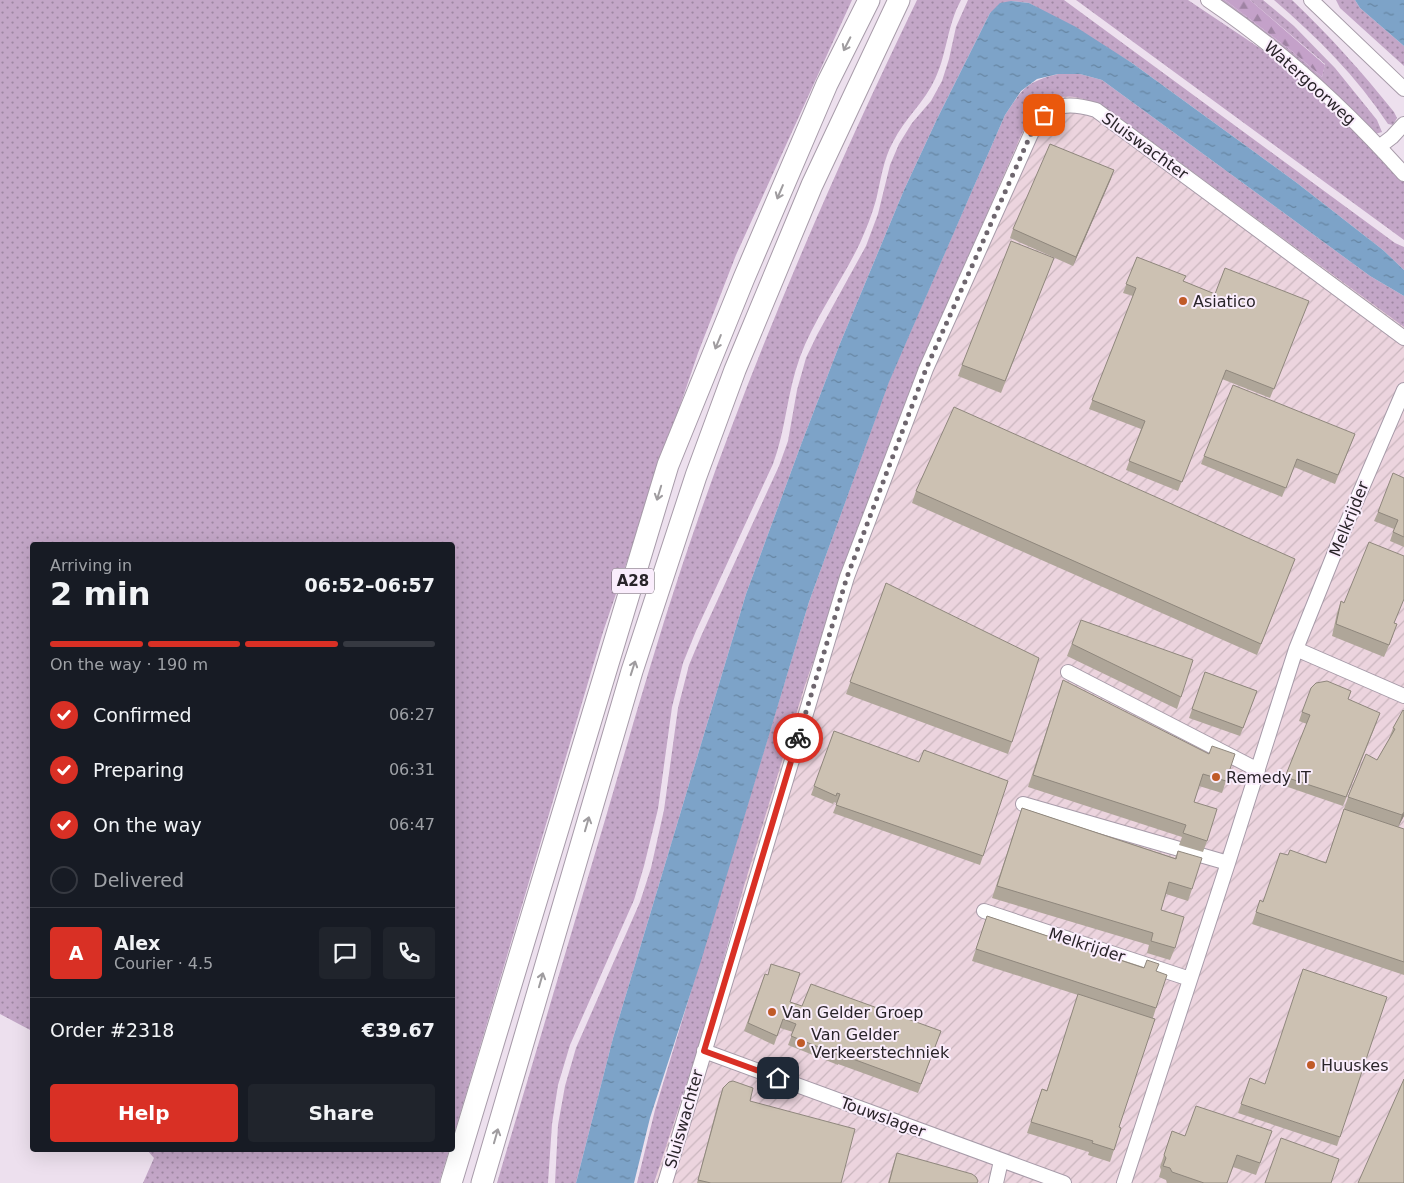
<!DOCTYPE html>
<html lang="en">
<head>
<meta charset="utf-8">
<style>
  :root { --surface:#171b24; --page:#20242c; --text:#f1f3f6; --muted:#9ea1a6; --line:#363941; --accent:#d93025 }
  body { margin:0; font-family:"DejaVu Sans",sans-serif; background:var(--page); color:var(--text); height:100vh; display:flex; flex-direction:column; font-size:19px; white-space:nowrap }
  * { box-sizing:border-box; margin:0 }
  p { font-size:16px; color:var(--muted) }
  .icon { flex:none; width:28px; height:28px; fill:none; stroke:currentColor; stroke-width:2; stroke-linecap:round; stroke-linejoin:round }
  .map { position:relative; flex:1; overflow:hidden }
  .side { position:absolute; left:30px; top:542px; width:425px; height:610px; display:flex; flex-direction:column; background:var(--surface); border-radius:5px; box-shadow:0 5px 20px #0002 }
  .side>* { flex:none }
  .pin { position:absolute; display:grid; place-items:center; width:42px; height:42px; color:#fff; margin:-21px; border-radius:10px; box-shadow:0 2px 8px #0006 }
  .courier { position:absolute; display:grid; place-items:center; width:50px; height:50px; margin:-25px; border:4px solid #d93025; border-radius:50%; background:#fff; color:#222; box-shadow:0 1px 6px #0007 }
  .summary em { font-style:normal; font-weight:800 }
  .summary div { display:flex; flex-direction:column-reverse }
  .summary { display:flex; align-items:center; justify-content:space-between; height:85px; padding:0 20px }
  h1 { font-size:32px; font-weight:800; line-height:38px }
  .bar { display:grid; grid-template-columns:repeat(4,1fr); gap:8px 5px; align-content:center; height:60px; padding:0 20px }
  .bar i { height:6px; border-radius:4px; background:var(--line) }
  .bar .active { background:var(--accent) }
  .bar p { grid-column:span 4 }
  .line { display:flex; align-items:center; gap:12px; padding:0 20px; border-top:1px solid var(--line) }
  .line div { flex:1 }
  .round { display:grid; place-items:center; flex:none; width:52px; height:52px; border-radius:5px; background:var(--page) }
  ol { padding:0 20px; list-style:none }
  li { display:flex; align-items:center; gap:15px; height:55px }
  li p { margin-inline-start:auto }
  li .icon { padding:5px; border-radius:50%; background:var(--accent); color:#fff; stroke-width:4 }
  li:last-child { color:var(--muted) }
  li i { width:28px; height:28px; border:2px solid var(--line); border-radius:50% }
  .button { display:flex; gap:10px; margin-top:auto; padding:10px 20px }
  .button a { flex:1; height:58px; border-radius:5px; background:var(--accent); color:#fff; font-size:20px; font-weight:800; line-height:58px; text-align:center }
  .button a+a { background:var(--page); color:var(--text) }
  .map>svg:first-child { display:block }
  .industrial { fill:url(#industrial-furrows) }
  .grass { fill:url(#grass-dots) }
  .forest { fill:url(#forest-firs) }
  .water { fill:url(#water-ripples) }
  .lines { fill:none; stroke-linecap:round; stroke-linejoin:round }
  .minor-casing { stroke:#a79ba9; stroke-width:16 }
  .highway-casing { stroke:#a79ba9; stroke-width:23 }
  .minor { stroke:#fff; stroke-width:14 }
  .highway { stroke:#fff; stroke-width:21 }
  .wall { fill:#afa699 }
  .shaded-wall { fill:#8f877d }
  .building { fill:#ccc1b2; stroke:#8f877d }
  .oneway { stroke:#9f9c9f }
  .done { stroke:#6e666e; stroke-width:5; stroke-dasharray:0 9 }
  .route { stroke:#d93025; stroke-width:6 }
  .poi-dot { fill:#c05b28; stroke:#faedfc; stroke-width:2 }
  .labels { text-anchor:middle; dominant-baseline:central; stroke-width:4; stroke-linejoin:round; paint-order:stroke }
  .shield { fill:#faedfc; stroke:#686068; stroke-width:1 }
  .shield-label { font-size:15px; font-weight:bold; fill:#292429 }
  .street-label { font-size:16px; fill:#292429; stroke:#faedfc }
  .poi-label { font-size:16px; fill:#292429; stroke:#faedfc; text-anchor:start }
</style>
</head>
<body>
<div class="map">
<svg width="1404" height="1183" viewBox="0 0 1404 1183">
  <defs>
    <pattern id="industrial-furrows" width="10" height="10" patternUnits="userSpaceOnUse" patternTransform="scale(1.25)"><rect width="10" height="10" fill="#ecd4de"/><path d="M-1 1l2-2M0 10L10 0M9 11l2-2" fill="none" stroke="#cab6be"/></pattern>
    <pattern id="grass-dots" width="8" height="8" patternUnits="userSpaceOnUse" patternTransform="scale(1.25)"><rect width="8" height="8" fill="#c3a6c7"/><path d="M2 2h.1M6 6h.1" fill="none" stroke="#9e87a2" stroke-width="1.8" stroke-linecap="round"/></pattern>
    <pattern id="forest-firs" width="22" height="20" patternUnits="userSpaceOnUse" patternTransform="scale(1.25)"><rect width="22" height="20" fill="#c4a1c9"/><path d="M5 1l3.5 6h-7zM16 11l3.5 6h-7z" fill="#9f83a3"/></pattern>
    <pattern id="water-ripples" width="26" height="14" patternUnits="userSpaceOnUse" patternTransform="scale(1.25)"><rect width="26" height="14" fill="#7da3c8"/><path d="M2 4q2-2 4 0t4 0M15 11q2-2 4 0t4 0" fill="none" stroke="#6685a2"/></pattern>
  </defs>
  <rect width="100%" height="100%" fill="#ede0ee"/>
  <path class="industrial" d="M1091,87l313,219v877h-749l3,-14 57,-168 73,-293 94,-268 138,-336z"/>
  <path class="grass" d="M0,0h852l-116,255 -38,98 -95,279 -150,506 -1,-593h-420v486l-32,-17z
    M917,0h44c-14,26 -14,54 -26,79 -10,23 -31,40 -42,63 -10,18 -12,38 -17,58 -4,15 -10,29 -16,43 -18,38 -45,74 -60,114 -13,35 -14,72 -27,107l-77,167 -13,32 -11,44 -14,102 -14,57 -10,34 -64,145 -12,40 -6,39 -4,59h-51c36,-121 72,-242 108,-363 25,-85 49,-170 77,-254 65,-194 146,-382 235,-566z
    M968,0h96l331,243 9,4v23l-21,-20 -86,-67 -165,-120 -103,-60 -18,-2 -21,12 -53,106 -33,71 -65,156 -37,96 -56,152 -133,444 -37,145h-21l3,-58 7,-39 11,-38 64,-146 11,-34 13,-58 14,-102 11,-43 13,-31 77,-168 9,-25 9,-51 9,-32 11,-23 49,-89 12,-32 12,-49 9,-21 13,-21 19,-22 11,-20 7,-22 7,-32z
    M1076,0h112l85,57 26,21 72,67 33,36v59z
    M1216,0h9l68,52 29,25 3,-13 -75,-64h13l31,26 41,42 42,52 5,12 -7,2z
    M1274,0h18c37,35 70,72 102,112l3,6 -4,7 -5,-1c-31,-47 -71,-87 -114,-124z
    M1336,0h19l5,8 44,38v20l-64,-58z
    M1058,74h22l22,6 268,196 34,20v31l-297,-218c-20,-11 -46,-20 -66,-3 -7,6 -13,17 -18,25l-83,190 -63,157 -72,207 -61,201 -40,145 -50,152h-17l18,-73 154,-508 80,-221 116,-266c18,-27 21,-33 53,-41z
    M147,1150h302l-10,33h-296l11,-25z"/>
  <path class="forest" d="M1225,0h25l75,65 -3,12 -29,-25z"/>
  <path class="water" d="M1355,0h49v46l-44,-38z
    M1011,1l18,2 47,24 56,36 165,120 86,67 21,20v26l-34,-20 -268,-196 -22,-6h-22l-21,5 -16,12 -16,24 -116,267 -80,220 -108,359 -51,157 -16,65h-58l37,-145 133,-444 56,-152 37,-96 65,-156 33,-71 53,-106 10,-10z"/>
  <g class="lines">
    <defs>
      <path id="minor" d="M1208,0c72,49 138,109 196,174
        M1311,0l93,89
        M1379,147l13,-10 12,-13
        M1296,649l108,47
        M1068,672l190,98
        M1023,804l205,59
        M984,911l206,68
        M704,1051l360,132
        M665,1183l182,-606 79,-208 109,-244c20,-22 33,-23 61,-15l308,228
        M996,1183l5,-22
        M1124,1183l104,-320 68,-214 47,-117 61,-142"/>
      <path id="highway" d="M451,1183l217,-718 76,-187 83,-194 42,-84
        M482,1183l150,-512 64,-195 39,-106 77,-185 87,-185"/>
    </defs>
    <use href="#minor" class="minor-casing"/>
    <use href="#highway" class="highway-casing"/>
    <use href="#minor" class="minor"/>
    <use href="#highway" class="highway"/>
  </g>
  <path class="wall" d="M1114,170l-41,96 -63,-28 3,-9z
    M1137,257l46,24 32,13 94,7 -39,97 -48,-19 -44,112 -52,-21 15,-41 -52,-20 44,-113 -10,-3z
    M1049,270l-48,123 -43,-17 4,-11z
    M1355,434l-20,50 -41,-17 -12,30 -81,-33 3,-8z
    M1404,478v69l-14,-6 4,-12 -20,-8 4,-9z
    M916,491l379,68 -38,96 -345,-152z
    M886,583l126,159 -4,12 -162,-60z
    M1341,601l54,22 -2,13 -9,21 -52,-21 5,-23z
    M1081,620l100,77 -4,12 -110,-53z
    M1205,672l52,19 -17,45 -51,-18z
    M1063,680l163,101 -4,12 -23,-7 -5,16 13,39 -4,11 -24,-7 3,-8 -154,-50z
    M1351,691l-3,9 29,22 -34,84 -61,-21 25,-61 -8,-3 3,-9z
    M1404,711v105l-6,11 6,2v146l-152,-51 8,-24 3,1 25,-46 38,7 22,-65 29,-37 12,-21 4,-11z
    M834,731l149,125 -3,9 -147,-52 4,-10 -3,-1 -1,2 -22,-9z
    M1022,808l153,50 3,-7 14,38 -4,12 -22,-7 -5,16 14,38 -5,12 -23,-7 2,-8 -157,-47z
    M987,916l169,55v37l-37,119 2,1 -11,34 -22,-7 1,-3 -62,-19 15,-44 5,1 31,-95 -106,-34z
    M765,974l25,28 12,4 139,25 -23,62 -80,-29v1l-50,-20 5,-13 -13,-4 -6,17 -30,-14z
    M1250,1078l90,59 -3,9 -99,-33z
    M723,1088l27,13 91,82h-144l22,-84z
    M1172,1131l13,5 87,-5 -16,44 -23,-8 -6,16h-60l-1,-3 -7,-3 2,-7 -1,-3z
    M897,1153l80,30h-89l5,-18z"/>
  <path class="shaded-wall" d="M1114,170l-3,9 -38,87 3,-9z
    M1404,812v4l-6,11 4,-12z"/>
  <path class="building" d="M1050,144l64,26 -38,87 -63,-28z
    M1011,241l43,17 -49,123 -43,-16z
    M1137,257l49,19 -3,5 32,13 10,-26 84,33 -35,88 -48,-19 -44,112 -53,-21 16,-40 -53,-21 44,-112 -10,-4z
    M1233,385l122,49 -17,41 -41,-16 -11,29 -82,-32z
    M954,407l341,152 -34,85 -345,-153z
    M1393,473l11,5v59l-11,-5 5,-12 -20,-8z
    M1369,542l35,14v43l-10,24 3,1 -8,21 -53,-21 5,-23 3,2z
    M886,583l153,75 -27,84 -162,-60z
    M1081,620l112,40 -12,37 -109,-53z
    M1205,672l52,19 -14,37 -51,-19z
    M1063,680l146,74 3,-8 23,8 -9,27 -23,-7 -9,28 23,7 -10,32 -24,-8 3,-8 -153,-50z
    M1327,681l24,10 -3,8 32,14 -34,84 -61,-20 25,-62 -8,-3 9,-24 5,-5z
    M1403,710l1,1v101l-2,3 -54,-18 18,-43 11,6 18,-31 -2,-1z
    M834,731l85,31 5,-12 84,31 -25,75 -147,-51 4,-11 -3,-1 -1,3 -22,-10z
    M1022,808l154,51 2,-8 24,7 -10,31 -23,-7 -8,28 23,7 -9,31 -24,-7 2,-8 -156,-47z
    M1344,809l60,20v133l-148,-50 4,-12 3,2 17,-49 8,2 2,-5 36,13z
    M987,916l157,52 3,-8 12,4 -3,7 11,4 -11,33 -180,-59z
    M771,964l29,9 -10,29 12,4 9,-22 130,47 -20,53 -79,-29 -1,1 -50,-20 5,-12 -13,-5 -6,17 -29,-13 17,-49 3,1z
    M1303,969l84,28 -47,140 -99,-33 9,-26 15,6z
    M1078,994l77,25 -36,108 2,1 -7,22 -22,-7 1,-2 -62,-19 11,-33 5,2z
    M1404,1079v104h-46z
    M733,1081l20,7 -3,13 105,28 -14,54h-130l-13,-3 25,-92 6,-6z
    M1196,1106l76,25 -12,32 -23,-8 -10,28h-23l-32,-11 -2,-4 -7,-2 3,-8 -2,-3 8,-24 13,5z
    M1281,1138l58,21 -8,24h-66z
    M897,1153l75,21 4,3 2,4 -1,2h-88z"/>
  <defs><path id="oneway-shaft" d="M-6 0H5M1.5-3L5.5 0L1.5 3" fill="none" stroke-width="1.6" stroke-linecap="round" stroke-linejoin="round" transform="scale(1.25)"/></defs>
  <g class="oneway">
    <use href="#oneway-shaft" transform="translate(847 44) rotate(117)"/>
    <use href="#oneway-shaft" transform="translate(780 192) rotate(113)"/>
    <use href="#oneway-shaft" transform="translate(718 342) rotate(112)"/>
    <use href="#oneway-shaft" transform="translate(659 493) rotate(107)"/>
    <use href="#oneway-shaft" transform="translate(633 668) rotate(-72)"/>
    <use href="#oneway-shaft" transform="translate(587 824) rotate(-74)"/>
    <use href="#oneway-shaft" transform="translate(541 980) rotate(-74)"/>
    <use href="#oneway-shaft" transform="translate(496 1136) rotate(-74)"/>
  </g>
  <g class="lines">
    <path class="done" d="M798,738l49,-161 79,-208 109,-244 9,-10"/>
    <path class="route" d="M778,1078l-74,-27 94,-313"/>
  </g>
  <g class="poi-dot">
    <circle cx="1183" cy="301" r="5"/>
    <circle cx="1216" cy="777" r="5"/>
    <circle cx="772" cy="1012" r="5"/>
    <circle cx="801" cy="1043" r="5"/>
    <circle cx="1311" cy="1065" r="5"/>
  </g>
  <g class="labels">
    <rect class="shield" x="612" y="568.5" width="42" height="25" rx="4"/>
    <g class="shield-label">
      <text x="633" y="581">A28</text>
    </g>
    <g class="street-label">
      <text transform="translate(1310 83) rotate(42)">Watergoorweg</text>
      <text transform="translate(1145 146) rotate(36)">Sluiswachter</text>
      <text transform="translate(1349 519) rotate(-68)">Melkrijder</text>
      <text transform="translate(1087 945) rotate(18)">Melkrijder</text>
      <text transform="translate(883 1117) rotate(20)">Touwslager</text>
      <text transform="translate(684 1119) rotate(-74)">Sluiswachter</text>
    </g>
    <g class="poi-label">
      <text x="1193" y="301">Asiatico</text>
      <text x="1226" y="777">Remedy IT</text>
      <text x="782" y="1012">Van Gelder Groep</text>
      <text x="811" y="1034">Van Gelder<tspan x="811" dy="18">Verkeerstechniek</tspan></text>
      <text x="1321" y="1065">Huuskes</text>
    </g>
  </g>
</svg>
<div class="pin" style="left:1044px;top:115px;background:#ea580c"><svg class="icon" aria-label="bag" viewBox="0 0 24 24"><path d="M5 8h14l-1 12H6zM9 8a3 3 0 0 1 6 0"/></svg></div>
<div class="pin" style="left:778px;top:1078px;background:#1f2937"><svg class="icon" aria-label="home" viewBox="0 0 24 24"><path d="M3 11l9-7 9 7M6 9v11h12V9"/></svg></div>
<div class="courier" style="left:798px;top:738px"><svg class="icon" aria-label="bike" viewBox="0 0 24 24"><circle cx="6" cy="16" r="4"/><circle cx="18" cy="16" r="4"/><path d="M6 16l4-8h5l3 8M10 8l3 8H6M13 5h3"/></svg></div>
<section class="side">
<div class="summary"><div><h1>2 min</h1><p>Arriving in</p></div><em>06:52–06:57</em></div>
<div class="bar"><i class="active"></i><i class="active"></i><i class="active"></i><i></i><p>On the way · 190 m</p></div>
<ol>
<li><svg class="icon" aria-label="check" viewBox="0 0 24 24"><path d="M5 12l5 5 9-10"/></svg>Confirmed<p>06:27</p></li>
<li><svg class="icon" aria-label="check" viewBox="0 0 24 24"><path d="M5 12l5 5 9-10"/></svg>Preparing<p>06:31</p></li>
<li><svg class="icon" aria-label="check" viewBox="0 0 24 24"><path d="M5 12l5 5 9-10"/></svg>On the way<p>06:47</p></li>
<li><i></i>Delivered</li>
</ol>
<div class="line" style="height:90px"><b class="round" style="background:var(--accent);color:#fff">A</b><div><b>Alex</b><p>Courier · 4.5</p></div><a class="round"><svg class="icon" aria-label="chat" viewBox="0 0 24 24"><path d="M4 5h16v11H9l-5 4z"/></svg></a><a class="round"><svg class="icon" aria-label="phone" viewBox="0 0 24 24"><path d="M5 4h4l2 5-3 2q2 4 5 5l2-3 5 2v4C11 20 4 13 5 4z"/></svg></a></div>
<div class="line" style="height:65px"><div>Order #2318</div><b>€39.67</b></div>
<div class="button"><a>Help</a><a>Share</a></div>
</section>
</div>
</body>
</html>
